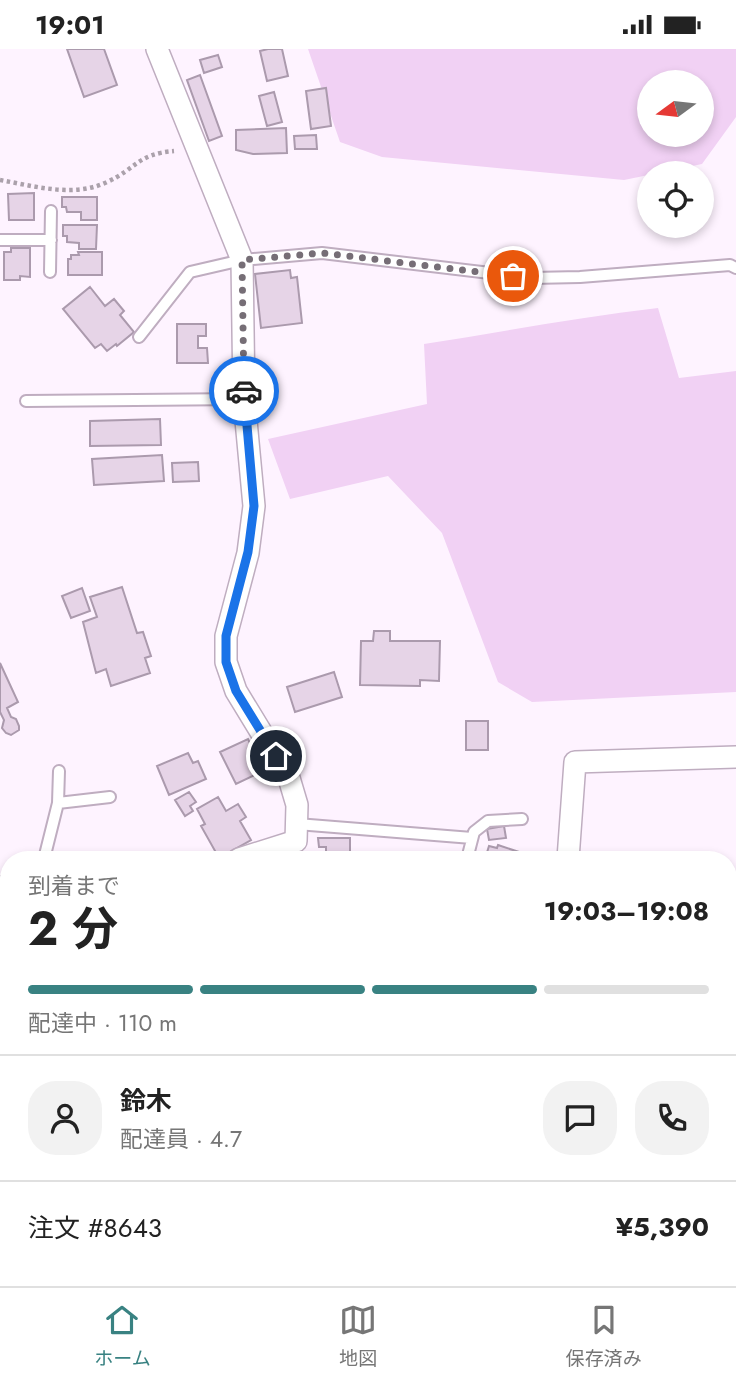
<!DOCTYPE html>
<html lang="ja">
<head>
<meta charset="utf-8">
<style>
  :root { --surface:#fff; --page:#f2f2f2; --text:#222; --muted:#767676; --line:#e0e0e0; --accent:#398282 }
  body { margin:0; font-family:Jost,"Noto Sans JP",sans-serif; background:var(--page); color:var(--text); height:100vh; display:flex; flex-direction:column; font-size:26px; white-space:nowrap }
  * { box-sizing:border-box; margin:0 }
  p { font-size:23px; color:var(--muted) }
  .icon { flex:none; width:38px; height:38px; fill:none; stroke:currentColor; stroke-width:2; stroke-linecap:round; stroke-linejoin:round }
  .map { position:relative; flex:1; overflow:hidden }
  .details { position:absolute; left:0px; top:802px; width:737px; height:436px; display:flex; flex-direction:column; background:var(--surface); border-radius:28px 28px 0 0; box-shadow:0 4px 10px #0003 }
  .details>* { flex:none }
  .needle { width:46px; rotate:255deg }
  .controls { position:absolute; left:637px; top:21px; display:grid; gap:14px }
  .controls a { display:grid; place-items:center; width:77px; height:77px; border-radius:50%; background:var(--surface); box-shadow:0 4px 10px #0003; font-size:35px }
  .pin { position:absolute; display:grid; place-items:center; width:60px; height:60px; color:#fff; margin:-30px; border:4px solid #fff; border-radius:50%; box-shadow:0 2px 7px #0007 }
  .courier { position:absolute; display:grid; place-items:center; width:70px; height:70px; margin:-35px; border:5px solid #1a73e8; border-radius:50%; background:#fff; color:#222; box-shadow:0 2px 9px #0007 }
  .headline em { font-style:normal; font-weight:700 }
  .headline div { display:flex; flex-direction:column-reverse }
  .headline { display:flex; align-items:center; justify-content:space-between; height:119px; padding:0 28px }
  h1 { font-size:46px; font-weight:700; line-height:52px }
  .bar { display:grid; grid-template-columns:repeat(4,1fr); gap:10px 7px; align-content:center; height:84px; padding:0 28px }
  .bar i { height:9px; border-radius:5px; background:var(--line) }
  .bar .active { background:var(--accent) }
  .bar p { grid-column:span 4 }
  .line { display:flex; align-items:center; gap:18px; padding:0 28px; border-top:2px solid var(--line) }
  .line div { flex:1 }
  .round { display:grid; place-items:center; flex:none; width:74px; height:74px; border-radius:28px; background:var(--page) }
  .status { display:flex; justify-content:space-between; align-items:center; height:49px; padding:0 35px; background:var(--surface); direction:ltr }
  .status svg { height:19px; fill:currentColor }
  .dock { display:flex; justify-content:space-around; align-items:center; height:98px; border-top:2px solid var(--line); background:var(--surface); font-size:19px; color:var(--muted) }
  .dock a { display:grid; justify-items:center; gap:4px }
  .dock .active { color:var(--accent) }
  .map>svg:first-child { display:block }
  .green { fill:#f1d1f4; fill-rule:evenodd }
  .building { fill:#e6d4e7; stroke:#ab9aad; stroke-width:2 }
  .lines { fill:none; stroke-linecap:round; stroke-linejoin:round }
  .lane-casing { stroke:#bfadc0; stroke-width:14 }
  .street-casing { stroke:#bfadc0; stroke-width:24 }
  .secondary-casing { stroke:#bfadc0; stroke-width:33 }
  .path { stroke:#aba1ab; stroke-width:4.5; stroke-dasharray:3.5 3.5; stroke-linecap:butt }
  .lane { stroke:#fff; stroke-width:10 }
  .street { stroke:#fff; stroke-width:21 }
  .secondary { stroke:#cbf8f9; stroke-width:30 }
  .done { stroke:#766e76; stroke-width:7; stroke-dasharray:0 12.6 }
  .route { stroke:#1a73e8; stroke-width:9 }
</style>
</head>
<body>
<div class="status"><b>19:01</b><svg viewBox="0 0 49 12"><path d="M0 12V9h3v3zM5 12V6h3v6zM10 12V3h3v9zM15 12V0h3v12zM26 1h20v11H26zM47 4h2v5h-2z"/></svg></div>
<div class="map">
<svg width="736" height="1237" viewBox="0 0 736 1237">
  <rect width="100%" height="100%" fill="#fef3ff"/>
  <path class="green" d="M308,0h428v68l-34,47 -78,16 -242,-23 -42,-15zM649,33h53v53h-53z
    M658,259l21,70 57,-7v321l-204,10 -34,-20 -56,-149 -54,-57 -98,23 -22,-60 159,-35 -3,-60c78,-12 155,-27 234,-36z"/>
  <path class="building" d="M67,0h37l13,36 -33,12z
    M268,0h14l6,27 -21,5 -7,-30z
    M218,6l4,12 -18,6 -4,-13z
    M200,26l22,61 -13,5 -22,-61z
    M326,39l5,38 -20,3 -5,-38z
    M274,43l8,30 -15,4 -8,-30z
    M286,79l1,25 -34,1 -17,-4v-20z
    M316,86l1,14h-22l-1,-13z
    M34,144v27h-25l-1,-26z
    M62,148h35v23h-16v-8h-14l-1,-5h-4z
    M63,176h34l-1,24h-17v-6l-12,-1v-6h-4z
    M11,199h19v29l-10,-1v4h-16v-28h7z
    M78,203h24v23h-34v-16h3v-4h8z
    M290,221l1,8 6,-1 5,46 -41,5 -6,-54z
    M90,238l15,19 9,-7 10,12 -4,4 14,17 -17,14 -1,-2 -9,7 -6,-7 -6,4 -32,-39z
    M177,275h29v12h-8v12h9l1,15h-31z
    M160,370l1,26 -71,1v-25z
    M162,406l2,26 -70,4 -2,-26z
    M198,413l1,19 -26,1 -1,-19z
    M122,538l15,46 6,-1 8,24 -6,2 5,15 -39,13 -5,-17 -10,4 -13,-51 14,-5 -7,-20z
    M82,539l8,23 -19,7 -9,-22z
    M374,582h16v10h50l-1,40 -19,-1v6l-60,-1 1,-44h12z
    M0,614l18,39 -11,6 4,9 5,2 3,7v4l-8,5 -5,-2 -4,-5 2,-8 -4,-8z
    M334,623l8,25 -47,15 -8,-25z
    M466,672h22v29h-22z
    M248,690l15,32 -27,13 -16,-32z
    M188,704l5,10 5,-2 8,18 -37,16 -12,-29z
    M189,743l7,10 -6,4 3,5 -8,5 -10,-16z
    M218,748l8,14 12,-7 8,13 -6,4 11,19 -32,18 -18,-32 4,-2 -8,-15z
    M504,777l2,12 -17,2 -2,-11z
    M318,789h32v17l-24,1v-9h-7z
    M498,796l21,7 -2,7h-32l4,-13 8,2z
    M728,855h8v47l-8,1z
    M728,909h5v6h3v37h-3l1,6h-6z
    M728,983h4l1,18h3l-2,19h-6z
    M732,1037l2,12 2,-1v26l-8,1v-37z
    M736,1162v35l-8,1v-35z
    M45,1228h56v9h-56z
    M300,1228h66l13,1 -1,8h-78z"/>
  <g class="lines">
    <defs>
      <path id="lane" d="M0,191h51
        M50,223l1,-61
        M139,288l51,-65 52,-12 80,-7 210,25 48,-1 150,-12 6,3
        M26,352l218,-2
        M58,754l52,-6
        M297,775l175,14
        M44,810l14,-56 1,-32
        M467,810l7,-27 14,-11 34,-2
        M728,1095l8,-1"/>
      <path id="street" d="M157,0l85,211 2,139 10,107 -6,47 -22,83v26l10,29 53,87 8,27 -1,36 -57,18
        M568,810l7,-97 161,-5
        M728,836h8
        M0,838l9,-1
        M0,959l9,8
        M728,966l8,-1
        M728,1218l8,-1
        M560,1228v4l46,-4"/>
      <path id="secondary" d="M0,875l9,18
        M124,1228l2,9"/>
    </defs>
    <use href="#lane" class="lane-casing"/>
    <use href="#street" class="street-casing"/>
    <use href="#secondary" class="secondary-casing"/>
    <path class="path" d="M0,131c34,6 74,18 107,2 29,-13 30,-28 67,-31"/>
    <use href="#lane" class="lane"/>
    <use href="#street" class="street"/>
    <use href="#secondary" class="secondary"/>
  </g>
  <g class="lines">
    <path class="done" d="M244,342l-2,-131 80,-7 191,23"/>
    <path class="route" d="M244,342l10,115 -6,46 -22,84v26l10,29 40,65"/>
  </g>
</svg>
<div class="controls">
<a><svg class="needle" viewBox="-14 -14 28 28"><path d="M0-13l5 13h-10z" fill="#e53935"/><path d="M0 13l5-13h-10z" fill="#767676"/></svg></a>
<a><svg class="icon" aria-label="locate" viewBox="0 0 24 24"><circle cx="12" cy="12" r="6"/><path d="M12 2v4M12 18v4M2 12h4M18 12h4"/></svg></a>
</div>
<div class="pin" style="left:513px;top:227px;background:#ea580c"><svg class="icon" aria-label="bag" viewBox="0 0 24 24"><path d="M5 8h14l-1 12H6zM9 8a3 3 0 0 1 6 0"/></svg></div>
<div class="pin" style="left:276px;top:707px;background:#1f2937"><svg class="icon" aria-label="home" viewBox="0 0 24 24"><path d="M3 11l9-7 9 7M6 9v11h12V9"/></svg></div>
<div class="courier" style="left:244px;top:342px"><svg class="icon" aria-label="car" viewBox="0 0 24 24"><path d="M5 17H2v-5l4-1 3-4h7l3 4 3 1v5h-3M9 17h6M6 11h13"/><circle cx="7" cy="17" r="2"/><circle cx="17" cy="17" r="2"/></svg></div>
<section class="details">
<div class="headline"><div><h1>2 分</h1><p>到着まで</p></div><em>19:03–19:08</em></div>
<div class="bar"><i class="active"></i><i class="active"></i><i class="active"></i><i></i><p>配達中 · 110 m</p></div>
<div class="line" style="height:126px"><a class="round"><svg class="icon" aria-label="person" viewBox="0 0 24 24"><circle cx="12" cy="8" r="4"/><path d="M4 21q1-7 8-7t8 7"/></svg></a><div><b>鈴木</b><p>配達員 · 4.7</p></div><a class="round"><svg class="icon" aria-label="chat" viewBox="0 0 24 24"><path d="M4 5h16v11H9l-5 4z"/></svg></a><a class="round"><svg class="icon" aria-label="phone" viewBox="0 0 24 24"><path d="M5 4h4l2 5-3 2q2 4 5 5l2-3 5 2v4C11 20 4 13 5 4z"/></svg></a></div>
<div class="line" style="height:91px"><div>注文 #8643</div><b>¥5,390</b></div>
</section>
</div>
<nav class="dock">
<a class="active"><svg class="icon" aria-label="home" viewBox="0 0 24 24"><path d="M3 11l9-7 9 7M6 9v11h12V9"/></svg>ホーム</a>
<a><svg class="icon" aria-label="map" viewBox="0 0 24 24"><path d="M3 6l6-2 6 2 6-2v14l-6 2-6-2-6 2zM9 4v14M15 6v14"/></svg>地図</a>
<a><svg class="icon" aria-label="saved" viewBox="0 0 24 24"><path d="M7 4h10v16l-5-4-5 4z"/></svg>保存済み</a>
</nav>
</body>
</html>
